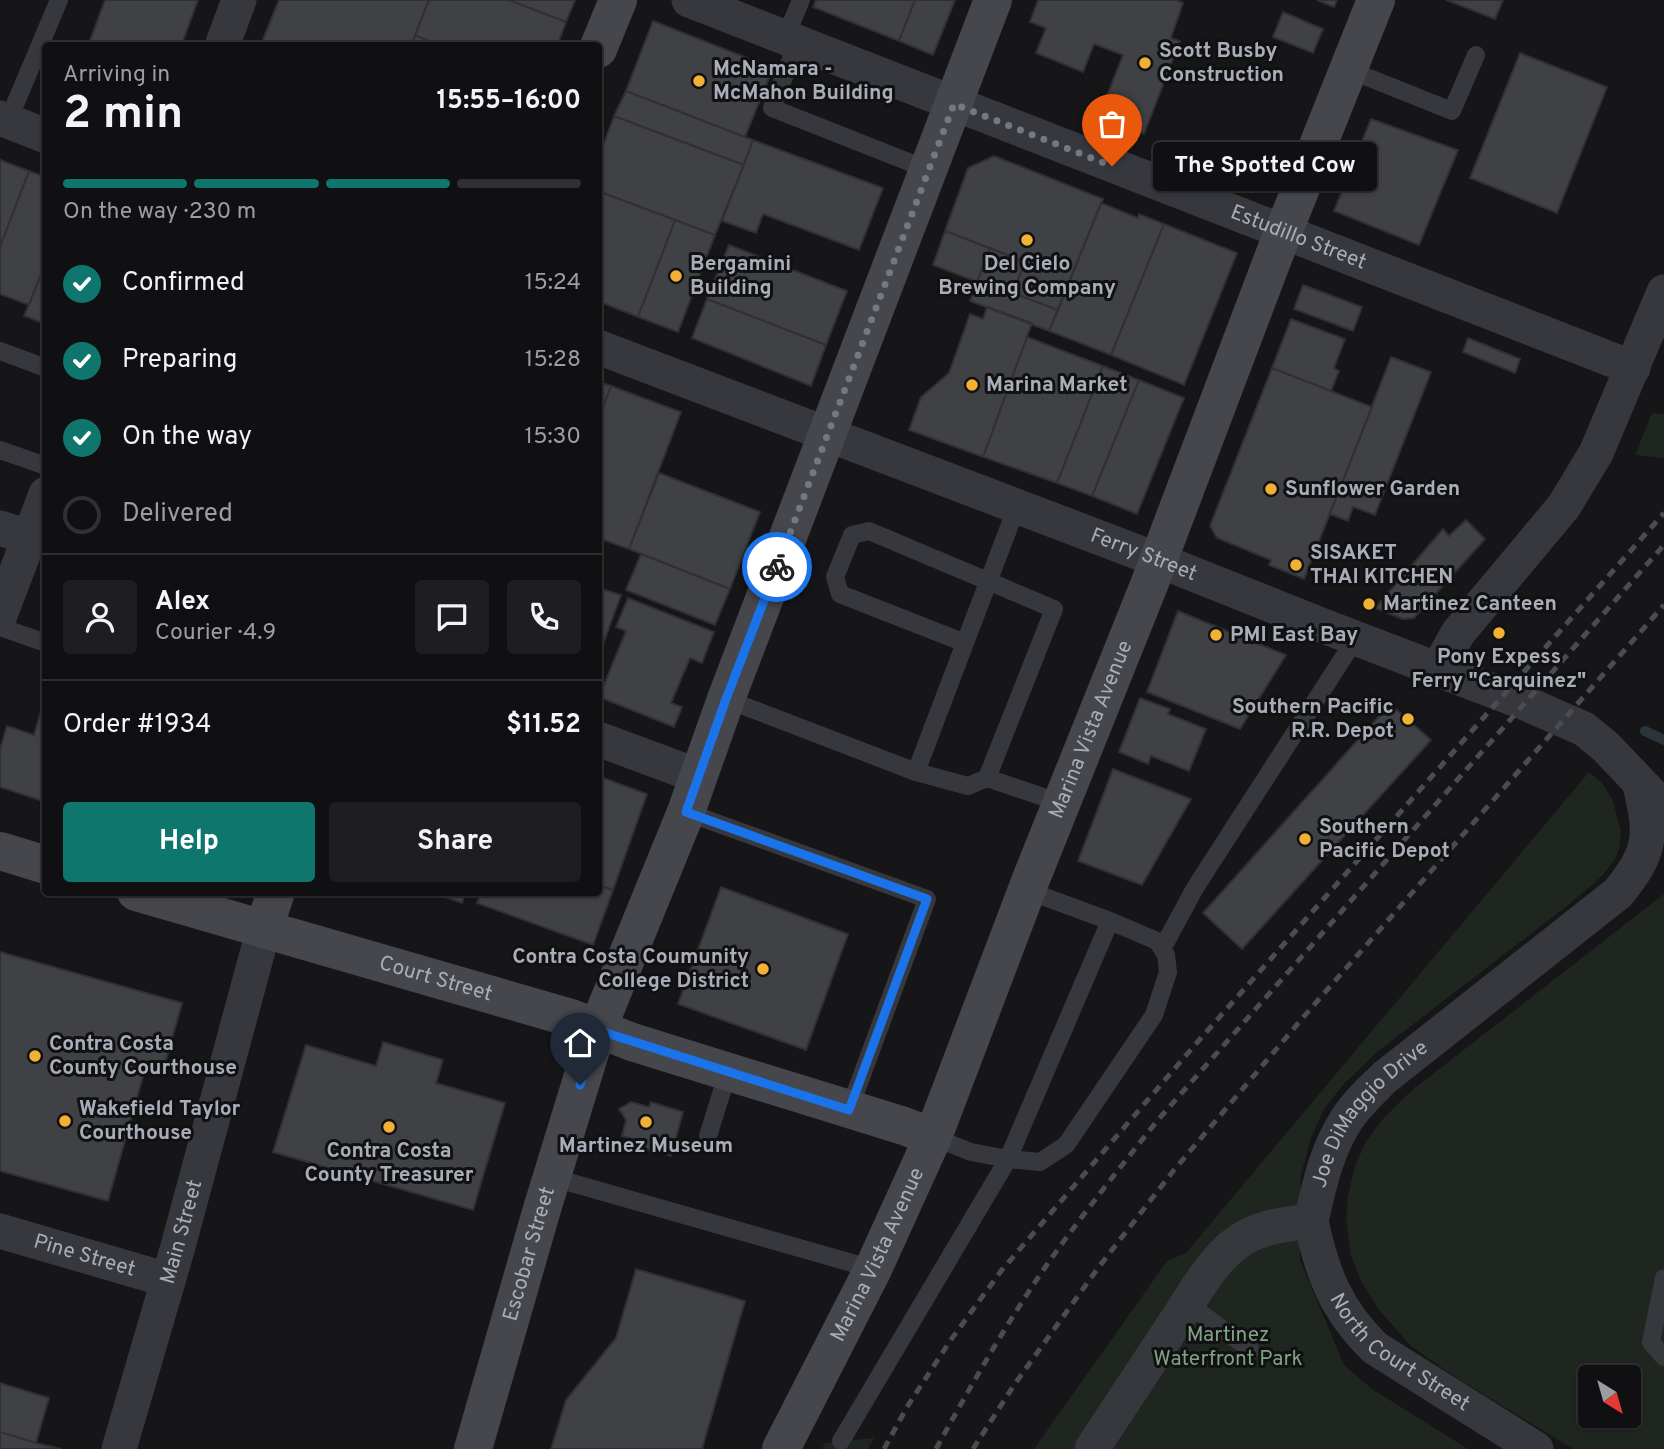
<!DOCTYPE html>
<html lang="en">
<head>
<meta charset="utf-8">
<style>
  :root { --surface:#101012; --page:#1e1e20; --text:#f1f3f6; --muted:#9c9d9f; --line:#303032; --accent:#0f766e }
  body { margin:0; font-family:Overpass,sans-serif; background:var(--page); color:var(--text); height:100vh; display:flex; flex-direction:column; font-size:26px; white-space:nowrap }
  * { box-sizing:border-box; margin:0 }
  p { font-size:23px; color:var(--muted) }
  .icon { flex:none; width:38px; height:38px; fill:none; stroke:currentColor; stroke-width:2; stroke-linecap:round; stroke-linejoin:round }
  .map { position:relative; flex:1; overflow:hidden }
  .side { position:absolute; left:42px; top:42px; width:560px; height:854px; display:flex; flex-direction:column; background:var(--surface); border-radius:7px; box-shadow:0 2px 5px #0004,0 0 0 2px var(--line) }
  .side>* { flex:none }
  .needle { width:46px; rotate:143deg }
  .controls { position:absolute; left:1578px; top:1365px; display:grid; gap:14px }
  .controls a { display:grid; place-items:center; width:63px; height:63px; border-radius:7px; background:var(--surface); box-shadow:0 2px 5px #0004,0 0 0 2px var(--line); font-size:35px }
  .pin { position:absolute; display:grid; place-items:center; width:60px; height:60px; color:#fff; margin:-72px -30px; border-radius:50% 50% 50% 0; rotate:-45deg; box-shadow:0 0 7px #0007 }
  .pin .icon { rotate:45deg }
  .courier { position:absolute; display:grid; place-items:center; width:70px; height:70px; margin:-35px; border:5px solid #1a73e8; border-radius:50%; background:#fff; color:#222; box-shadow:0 2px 9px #0007 }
  .bubble { position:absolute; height:49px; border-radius:7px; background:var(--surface); box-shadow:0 2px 5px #0004,0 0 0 2px var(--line); font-size:23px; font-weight:700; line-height:49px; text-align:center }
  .overview em { font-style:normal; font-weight:700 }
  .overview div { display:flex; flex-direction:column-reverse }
  .overview { display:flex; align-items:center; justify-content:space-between; height:119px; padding:0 21px }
  h1 { font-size:46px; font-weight:700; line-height:52px }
  .bar { display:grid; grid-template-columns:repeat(4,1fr); gap:10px 7px; align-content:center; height:84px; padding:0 21px }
  .bar i { height:9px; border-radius:5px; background:var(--line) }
  .bar .selected { background:var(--accent) }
  .bar p { grid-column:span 4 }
  .line { display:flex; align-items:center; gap:18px; padding:0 21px; border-top:2px solid var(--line) }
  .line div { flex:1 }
  .round { display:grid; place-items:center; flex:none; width:74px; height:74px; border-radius:7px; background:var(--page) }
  ol { padding:0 21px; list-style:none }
  li { display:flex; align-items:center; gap:21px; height:77px }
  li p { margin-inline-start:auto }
  li .icon { padding:7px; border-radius:50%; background:var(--accent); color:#fff; stroke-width:4 }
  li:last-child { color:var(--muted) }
  li i { width:38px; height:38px; border:4px solid var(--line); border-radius:50% }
  .cta { display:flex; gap:14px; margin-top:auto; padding:14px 21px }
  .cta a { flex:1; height:80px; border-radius:7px; background:var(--accent); color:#fff; font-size:28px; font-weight:700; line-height:80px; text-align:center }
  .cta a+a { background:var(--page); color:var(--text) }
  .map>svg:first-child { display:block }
  .green { fill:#1e261f; fill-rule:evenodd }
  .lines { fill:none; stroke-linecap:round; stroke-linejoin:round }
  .stream { stroke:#2c353c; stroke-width:10 }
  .building { fill:#404145; stroke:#303034; stroke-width:2 }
  .lane { stroke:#37383d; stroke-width:18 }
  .street { stroke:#37383d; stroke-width:35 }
  .secondary { stroke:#45474d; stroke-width:38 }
  .rail { stroke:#4a4c52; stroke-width:5; stroke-dasharray:9 7; stroke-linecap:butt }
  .done { stroke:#757880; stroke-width:7; stroke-dasharray:0 12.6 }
  .route { stroke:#1a73e8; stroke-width:9 }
  .poi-dot { fill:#f2b134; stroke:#111113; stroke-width:2.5 }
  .labels { text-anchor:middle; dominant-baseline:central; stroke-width:6; stroke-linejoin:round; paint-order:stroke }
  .poi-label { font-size:21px; font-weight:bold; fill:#a8adb8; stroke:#111113; text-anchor:start }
  .street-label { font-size:21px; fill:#a8adb8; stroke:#111113 }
  .park-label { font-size:21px; fill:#7fa381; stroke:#111113 }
</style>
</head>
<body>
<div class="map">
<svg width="1664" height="1449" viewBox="0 0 1664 1449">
  <rect width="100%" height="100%" fill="#161618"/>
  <path class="green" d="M1652,413l12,1v44l-29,-3z
    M1589,772l15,13 9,16 8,31 -2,17 -5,12 -14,17 -33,28 -190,146 -34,33 -19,24 -13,29 -10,37 -1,85 44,105 28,24 96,60h-434l133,-188 19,-8z
    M1664,894v555h-91l-121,-74 -41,-29 -32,-36 -17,-27 -11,-27 -5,-36 2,-24 7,-31 11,-23 16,-22 29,-29zM1591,1377h38v39h-38z
    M874,1438l-6,11h-46l3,-6z"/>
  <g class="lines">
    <path class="stream" d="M1645,731l19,9"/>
  </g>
  <path class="building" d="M105,0h93l-17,46h-93z
    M279,0h150l-18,46h-140l-9,-4z
    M429,0h80l57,22 -9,24h-116l-26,-11z
    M509,0h66l-9,22z
    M816,0h99l-16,41 -86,-34z
    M915,0h40l-22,55 -34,-14z
    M1038,0h139l6,3 -12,35 9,3 -36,93 -45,-18 24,-61 -29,-11 -11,28 -47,-19 10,-25 -16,-6z
    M1317,0h20l-3,7z
    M1446,0h57l-8,19z
    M1283,12l40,17 -10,24 -40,-16z
    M653,21l120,47 -28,69 -119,-46z
    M415,35l26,11h-30z
    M1520,53l87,34 -50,126 -87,-35z
    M626,91l127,49 -9,25 -130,-49z
    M614,116l130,49 -29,70 -117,-44v-31z
    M1371,119l87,31 -39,95 -85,-34z
    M753,140l130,48 -24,62 -96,-36 -7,19 -34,-12z
    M994,156l109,43 -45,111 -45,-17 12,-31 -80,-31 23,-63z
    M0,160l29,11 -29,76z
    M29,171l17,6v85l-17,43 -29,-11v-47z
    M598,191l77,29 -37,97 -40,-16z
    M1101,203l37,15 1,-4 25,10 -53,131 -62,-24z
    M675,220l40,15 -37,97 -40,-15z
    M1164,224l73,29 -53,132 -73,-30z
    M945,231l45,17 -13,34 -44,-17z
    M729,245l118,46 -21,54 -119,-46z
    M990,248l35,14 -12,31 45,17 -9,21 -79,-30z
    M46,262v62l-22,-8z
    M1303,285l59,22 -9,24 -59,-22z
    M707,299l119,46 -15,41 -119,-48z
    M987,307l45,16 -49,134 -74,-27 12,-33 28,-24 21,-59 13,5z
    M1291,319l54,20 -11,29 5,3 -8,20 -59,-23z
    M1027,337l76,29 -46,117 -74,-26z
    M1468,338l52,21 -5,14 -52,-21z
    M1391,357l40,15 -56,143 -22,-8 -5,14 -18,-7z
    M1103,366l36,14 -47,116 -35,-13z
    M1272,368l100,39 -68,172 -35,-14 2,-5 -54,-22 -7,-12z
    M1139,380l45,18 -47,116 -45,-18z
    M598,382l13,4 -13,35z
    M611,386l70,26 -52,137 -31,-11v-117z
    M659,473l101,39 -30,77 -101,-40z
    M1466,520l19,19 -71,79 -11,1 -28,-11 68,-79 6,7z
    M641,554l89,35 -15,36 -89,-35z
    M598,588l23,7 -23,63z
    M628,598l86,34 -12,31 -12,-5 -19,45 11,4 -8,20 -75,-30 27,-66 -10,-4z
    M1178,611l108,44 -46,74 -93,-37z
    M1140,698l30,11 -2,5 38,15 -17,42 -38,-15 -3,8 -29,-12z
    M1390,704l41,36 -189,209 -39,-36z
    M42,708l4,1v93l-46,-15v-38l7,-23 27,9z
    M1113,769l78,30 -49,86 -64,-24z
    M598,776l49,18 -34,96 -15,-5z
    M598,885l15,5 -20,55 -116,-42 4,-11h117z
    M721,887l127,47 -42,116 -128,-46z
    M431,892h35l-4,11z
    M0,952l182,51 -19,68 -17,-5 -38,135 -108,-30z
    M383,1042l60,18 -7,23 69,20 -32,107 -200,-58 33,-107 70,21z
    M631,1102l18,5 2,-5 32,10 -12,44 -29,-8 1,-6 -21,-6 4,-16 -7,-11z
    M636,1269l109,32 -43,148h-151l15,-49 50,-62z
    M0,1383l49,15 -13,45 -36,-11z
    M0,1432l36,11 25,6h-61z"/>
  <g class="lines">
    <path class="lane" d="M785,38l16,-38
      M797,43l-25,65 157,62
      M1347,69l105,42 24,-56
      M8,121l51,-121
      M0,351l46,17
      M0,450l46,16
      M0,627l46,16
      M965,643l-125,-49 -5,-17 17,-42 17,-4 185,78 -67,169
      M726,699l190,73 52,14 19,-8 74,25
      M916,772l101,-266
      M686,812l241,87 -78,211
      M1162,949l33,-61 161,-250
      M708,1136l20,-64
      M933,1137l38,15 37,7 102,-238 -84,-31
      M551,1177l322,92
      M1664,1278l-13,64 13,15
      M1188,1304l63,46
      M841,1441l167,-282 32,3 26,-17 88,-130 14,-43 -2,-17 -9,-14 -47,-20"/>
    <g class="street">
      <path id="s1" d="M689,0l944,368"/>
      <path d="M222,46l17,-46"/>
      <path d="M0,118l46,18"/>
      <path id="s2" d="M598,347l560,213 163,65 204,78 59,26 22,18 58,61"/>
      <path d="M0,528l46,15"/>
      <path d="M0,615l46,-121"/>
      <path d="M1438,669l20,-36 106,-127 32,-53 68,-161"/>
      <path d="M598,739l100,37"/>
      <path id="s3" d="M1311,1221c11,52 25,89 64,127l161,101"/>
      <path id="s4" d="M0,1231l168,49"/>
      <path id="s5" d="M119,1449l58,-199 87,-322"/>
      <path id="s6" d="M1092,1449c27,-42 55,-83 82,-125 20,-29 39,-68 70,-86 20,-12 44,-14 67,-17 8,-34 15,-69 34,-99 10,-17 26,-31 40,-45l233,-184c34,-42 34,-57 22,-108"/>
    </g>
    <g class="secondary">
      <path d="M598,49l20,-49"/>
      <path d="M0,851l46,14"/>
      <path id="s7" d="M136,892l435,126 61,24 272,84 29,11"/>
      <path d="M264,928l12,-36"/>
      <path id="s8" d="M473,1449l69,-240 55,-179 89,-218 40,-113 267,-699"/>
      <path id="s9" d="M781,1449l92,-180 60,-132 98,-258 118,-294 126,-332 101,-253"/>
    </g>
    <path class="rail" d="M884,1449l23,-42 43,-66 51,-70 193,-225 470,-533
      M936,1449c34,-62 70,-125 110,-183 35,-50 73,-97 111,-145l507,-576
      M973,1449l41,-64 84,-117 76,-98 132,-156 358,-409"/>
  </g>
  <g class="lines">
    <path class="done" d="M777,567l177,-463 158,62"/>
    <path class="route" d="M580,1085l17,-55 252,80 78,-211 -241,-87 40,-113 51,-132"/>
  </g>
  <g class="poi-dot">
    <circle cx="1145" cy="63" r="7"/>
    <circle cx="699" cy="81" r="7"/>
    <circle cx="1027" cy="240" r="7"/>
    <circle cx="676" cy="276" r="7"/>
    <circle cx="972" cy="385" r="7"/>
    <circle cx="1271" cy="489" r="7"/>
    <circle cx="1296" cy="565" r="7"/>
    <circle cx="1369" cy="604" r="7"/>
    <circle cx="1499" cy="633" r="7"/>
    <circle cx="1216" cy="635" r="7"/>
    <circle cx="1408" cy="719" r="7"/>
    <circle cx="1305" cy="839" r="7"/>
    <circle cx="763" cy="969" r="7"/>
    <circle cx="35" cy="1056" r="7"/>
    <circle cx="65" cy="1121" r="7"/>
    <circle cx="646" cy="1122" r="7"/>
    <circle cx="389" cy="1127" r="7"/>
  </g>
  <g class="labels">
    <g class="poi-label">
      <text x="1159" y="51">Scott Busby<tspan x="1159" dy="24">Construction</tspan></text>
      <text x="713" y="69">McNamara -<tspan x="713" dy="24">McMahon Building</tspan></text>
      <text x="690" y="264">Bergamini<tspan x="690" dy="24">Building</tspan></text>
      <text x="1027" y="264" text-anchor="middle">Del Cielo<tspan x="1027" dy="24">Brewing Company</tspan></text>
      <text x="986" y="385">Marina Market</text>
      <text x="1285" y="489">Sunflower Garden</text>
      <text x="1310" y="553">SISAKET<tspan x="1310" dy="24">THAI KITCHEN</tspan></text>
      <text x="1383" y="604">Martinez Canteen</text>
      <text x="1230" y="635">PMI East Bay</text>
      <text x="1499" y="657" text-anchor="middle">Pony Expess<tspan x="1499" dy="24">Ferry "Carquinez"</tspan></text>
      <text x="1394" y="707" text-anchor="end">Southern Pacific<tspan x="1394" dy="24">R.R. Depot</tspan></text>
      <text x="1319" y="827">Southern<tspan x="1319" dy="24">Pacific Depot</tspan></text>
      <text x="749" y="957" text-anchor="end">Contra Costa Coumunity<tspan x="749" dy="24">College District</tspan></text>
      <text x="49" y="1044">Contra Costa<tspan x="49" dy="24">County Courthouse</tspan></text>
      <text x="79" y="1109">Wakefield Taylor<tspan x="79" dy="24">Courthouse</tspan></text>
      <text x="646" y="1146" text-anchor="middle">Martinez Museum</text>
      <text x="389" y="1151" text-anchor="middle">Contra Costa<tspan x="389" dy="24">County Treasurer</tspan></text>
    </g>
    <g class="street-label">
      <text stroke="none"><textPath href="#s1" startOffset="654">Estudillo Street</textPath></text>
      <text stroke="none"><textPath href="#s2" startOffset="584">Ferry Street</textPath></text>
      <text stroke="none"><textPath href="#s9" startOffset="784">Marina Vista Avenue</textPath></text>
      <text stroke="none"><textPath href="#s7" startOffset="312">Court Street</textPath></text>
      <text stroke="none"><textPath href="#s6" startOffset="457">Joe DiMaggio Drive</textPath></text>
      <text stroke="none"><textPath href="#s5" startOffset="226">Main Street</textPath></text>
      <text stroke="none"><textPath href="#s8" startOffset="203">Escobar Street</textPath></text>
      <text stroke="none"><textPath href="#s4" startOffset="88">Pine Street</textPath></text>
      <text stroke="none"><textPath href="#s9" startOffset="217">Marina Vista Avenue</textPath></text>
      <text stroke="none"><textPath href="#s3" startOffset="166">North Court Street</textPath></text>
    </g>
    <g class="park-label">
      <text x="1228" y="1335">Martinez<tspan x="1228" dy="24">Waterfront Park</tspan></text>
    </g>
  </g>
</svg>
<div class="controls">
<a><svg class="needle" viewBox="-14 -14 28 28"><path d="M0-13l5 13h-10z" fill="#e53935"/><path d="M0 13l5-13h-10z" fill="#9c9d9f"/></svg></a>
</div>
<div class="pin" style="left:1112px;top:166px;background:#ea580c"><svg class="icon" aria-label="bag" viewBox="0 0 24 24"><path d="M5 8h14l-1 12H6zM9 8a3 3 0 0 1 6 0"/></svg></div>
<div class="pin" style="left:580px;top:1085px;background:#1f2937"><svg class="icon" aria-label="home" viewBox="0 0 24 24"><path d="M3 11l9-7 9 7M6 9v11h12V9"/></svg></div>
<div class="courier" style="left:777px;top:567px"><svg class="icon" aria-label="bike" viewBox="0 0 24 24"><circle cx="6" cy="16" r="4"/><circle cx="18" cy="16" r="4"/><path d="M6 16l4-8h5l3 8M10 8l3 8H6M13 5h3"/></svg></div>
<div class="bubble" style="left:1153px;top:142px;width:224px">The Spotted Cow</div>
<section class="side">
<div class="overview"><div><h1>2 min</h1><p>Arriving in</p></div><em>15:55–16:00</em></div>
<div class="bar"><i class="selected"></i><i class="selected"></i><i class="selected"></i><i></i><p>On the way · 230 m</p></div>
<ol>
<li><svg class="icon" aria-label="check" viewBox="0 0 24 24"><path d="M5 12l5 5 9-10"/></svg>Confirmed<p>15:24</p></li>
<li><svg class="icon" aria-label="check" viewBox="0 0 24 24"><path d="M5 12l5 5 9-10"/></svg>Preparing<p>15:28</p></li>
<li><svg class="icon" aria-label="check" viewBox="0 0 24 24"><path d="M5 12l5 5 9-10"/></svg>On the way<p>15:30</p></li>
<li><i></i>Delivered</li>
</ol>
<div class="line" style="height:126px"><a class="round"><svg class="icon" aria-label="person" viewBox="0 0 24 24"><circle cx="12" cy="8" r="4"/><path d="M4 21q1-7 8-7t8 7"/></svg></a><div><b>Alex</b><p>Courier · 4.9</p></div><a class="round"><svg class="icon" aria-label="chat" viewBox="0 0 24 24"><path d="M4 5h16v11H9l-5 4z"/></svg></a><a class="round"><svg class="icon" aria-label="phone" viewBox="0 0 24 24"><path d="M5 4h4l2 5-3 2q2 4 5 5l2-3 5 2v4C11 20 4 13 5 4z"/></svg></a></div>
<div class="line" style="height:91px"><div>Order #1934</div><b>$11.52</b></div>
<div class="cta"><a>Help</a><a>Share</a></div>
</section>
</div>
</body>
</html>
